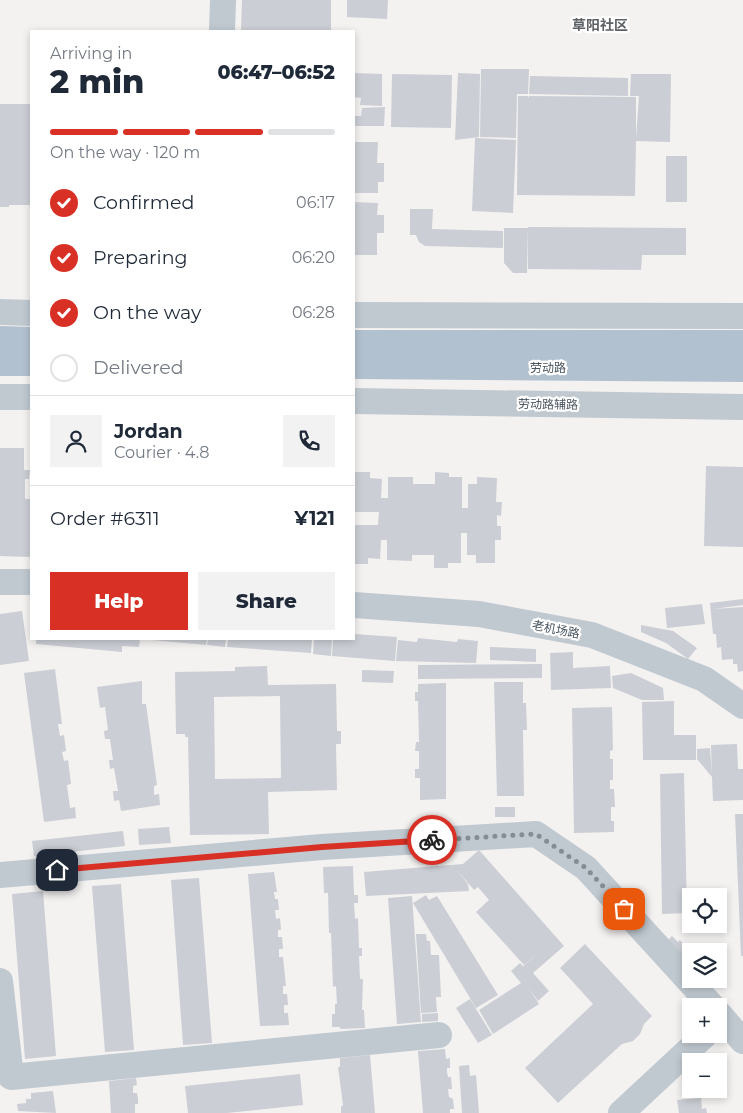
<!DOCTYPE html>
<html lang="en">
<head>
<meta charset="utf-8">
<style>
  :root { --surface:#fff; --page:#f2f2f3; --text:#1f2937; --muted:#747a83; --line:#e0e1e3; --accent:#d93025 }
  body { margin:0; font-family:Montserrat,"Noto Sans SC",sans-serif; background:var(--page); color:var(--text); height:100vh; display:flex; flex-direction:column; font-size:19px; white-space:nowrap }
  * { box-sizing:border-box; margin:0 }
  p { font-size:16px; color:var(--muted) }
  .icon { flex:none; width:28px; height:28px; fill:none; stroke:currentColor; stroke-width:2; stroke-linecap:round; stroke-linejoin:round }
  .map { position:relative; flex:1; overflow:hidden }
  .details { position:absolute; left:30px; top:30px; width:325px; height:610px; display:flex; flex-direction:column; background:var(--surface); border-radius:0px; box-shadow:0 2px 8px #0003 }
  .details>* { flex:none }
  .fabs { position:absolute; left:682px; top:888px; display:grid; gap:10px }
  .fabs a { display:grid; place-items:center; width:45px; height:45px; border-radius:0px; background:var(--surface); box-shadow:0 2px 8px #0003; font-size:25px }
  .pin { position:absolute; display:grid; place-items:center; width:42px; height:42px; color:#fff; margin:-21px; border-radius:10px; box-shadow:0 2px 8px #0006 }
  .courier { position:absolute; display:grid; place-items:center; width:50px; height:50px; margin:-25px; border:4px solid #d93025; border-radius:50%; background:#fff; color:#222; box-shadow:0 1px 6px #0007 }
  .headline em { font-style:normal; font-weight:800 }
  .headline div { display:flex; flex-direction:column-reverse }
  .headline { display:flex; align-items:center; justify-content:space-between; height:85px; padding:0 20px }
  h1 { font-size:32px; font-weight:800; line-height:38px }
  .bar { display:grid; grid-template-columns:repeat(4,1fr); gap:8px 5px; align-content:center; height:60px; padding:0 20px }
  .bar i { height:6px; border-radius:4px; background:var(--line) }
  .bar .selected { background:var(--accent) }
  .bar p { grid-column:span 4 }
  .line { display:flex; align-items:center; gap:12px; padding:0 20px; border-top:1px solid var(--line) }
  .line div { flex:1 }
  .round { display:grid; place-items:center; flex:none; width:52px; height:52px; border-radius:0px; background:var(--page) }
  ol { padding:0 20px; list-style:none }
  li { display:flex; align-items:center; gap:15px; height:55px }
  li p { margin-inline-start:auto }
  li .icon { padding:5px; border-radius:50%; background:var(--accent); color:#fff; stroke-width:4 }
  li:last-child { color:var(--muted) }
  li i { width:28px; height:28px; border:2px solid var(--line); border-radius:50% }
  .action { display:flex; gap:10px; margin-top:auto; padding:10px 20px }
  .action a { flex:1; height:58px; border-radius:0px; background:var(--accent); color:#fff; font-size:20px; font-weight:800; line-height:58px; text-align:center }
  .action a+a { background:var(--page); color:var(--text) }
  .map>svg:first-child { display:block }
  .building { fill:#cbced4; fill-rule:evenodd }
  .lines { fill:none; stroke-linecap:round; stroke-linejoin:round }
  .minor { stroke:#c0c9d0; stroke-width:26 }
  .major { stroke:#b2c1cf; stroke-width:28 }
  .done { stroke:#858c92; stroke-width:5; stroke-dasharray:0 9 }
  .route { stroke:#d93025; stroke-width:6 }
  .labels { text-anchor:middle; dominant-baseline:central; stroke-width:4.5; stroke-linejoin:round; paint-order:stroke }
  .street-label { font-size:12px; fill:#49555f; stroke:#fff }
  .neighbourhood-label { font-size:14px; font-weight:bold; fill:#5e6266; stroke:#fff }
</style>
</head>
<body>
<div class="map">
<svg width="743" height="1113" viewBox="0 0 743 1113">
  <rect width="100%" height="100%" fill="#f4f1f1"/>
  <path class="building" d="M242,0h89v31h-90z
    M347,0h41l-1,19 -40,-2z
    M481,69h48l-1,25h-11l-1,44 -36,-1z
    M354,73l28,1v32l-22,-1 1,-7 -7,-1z
    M458,73l22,1 -1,63 -24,3z
    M392,74l60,1 -1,53 -60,-1z
    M631,74h40l-1,68 -34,-1 -1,55 -118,-1 1,-99h10l1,2v-2l107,1v41l3,-42h-9z
    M530,76l98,2v18l-99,-2z
    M0,104h31v101h-22v2h-9z
    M385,107l-1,19h-30v-10h7l1,-8z
    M475,138l41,2 -3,73 -41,-2z
    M354,142h24l-1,21h7v19h-6v11h-24z
    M666,156h21v46h-21z
    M354,202l24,1 -1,12h7v18h-7v22h-23z
    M410,209h23l-1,20 71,2v17l-78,-2 -6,-4 -3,-7h-6z
    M528,227l158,1v27h-44l-1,15 -113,-1z
    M504,228h24l-1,45h-14l-9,-10z
    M0,448h24v22h6l-1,9h-4v20h5v58l-30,-1z
    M706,466l37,1v80l-39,-1z
    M354,472h16v6l12,1 -1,19h7v-21h25v7h22v-12l14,1v4h13v31h6v-24h9v-7l20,1 -1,24h6l-1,14 -4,-1v11h4v14h-6v23h-19v-8h-9v-22h-6v30h-13v5h-14v-13h-22v6l-25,-1v-20h-6l-1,19 -12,-1v6h-14l1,-39h23l1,-13h-25z
    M743,599v6l-30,4 30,-2v64l-5,1 -1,-8h-4v-5l-11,1 -1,-13 -4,1 -1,-14h-3l-3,-31z
    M702,604l3,20 -38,4 -2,-20z
    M22,611l7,50 -29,4v-51z
    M641,625l32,6 24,17 -9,11 -22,-16 -25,-11z
    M354,634l43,3 -2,24 -63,-5 1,-17h21z
    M418,638l39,4 1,-3 20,2 -2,22 -80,-2 2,-21 19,2z
    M36,639h104l-1,8 -17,-1v6l-86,-8z
    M141,639h66l-1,6z
    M208,639h18l-1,8 -18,-2z
    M228,639h84l-1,14 -84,-6z
    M314,639h18l-1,17 -18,-2z
    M490,647l46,2v13l-46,-2z
    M573,652v16l37,-2 1,22 -60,2 -1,-37z
    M542,664v14l-124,1v-14z
    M267,666l1,19 68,-1 1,47h4v13h-5l1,46 -69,2 1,42 -79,1 -2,-98h-3v-3h-9l-1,-62 60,-1v-4zM280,696l1,82 -66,1 -1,-82z
    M55,669l7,55h-4l2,12 4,-1 2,16 -4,1 2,9 4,-1 3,24 -4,1 3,23 5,-1 1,11 -32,4 -20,-149z
    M362,670l32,1 -1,12 -31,-1z
    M631,673l32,15 1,12h-22l-29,-12 -1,-12z
    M142,681v23h4l11,81 -3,1v9l5,-1 1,11 -39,6 -2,-11 -5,1 -1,-10h5l-4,-23 -4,1 -1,-9h4l-3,-21h-5l-1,-8 4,-1 -3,-23 -5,1 -3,-21z
    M494,682h29v21h3l1,27h-4l1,66h-27z
    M446,683v116l-26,1v-22h-5v-9h4v-18h-4l1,-9h3l-1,-41h-3v-9h3v-8z
    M674,701v34h22v25h-53l-1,-58z
    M612,707l1,43 -3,1v8h3v21h-3v9h4l1,18h-4v14h3v11l-40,1 -2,-125z
    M737,744l1,25h5v31l-30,1 -1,-24 -15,-18v-10l13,-1 2,27 -1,-30z
    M684,773l3,140 -25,1 -2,-140z
    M495,807h20v10h-20z
    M735,814h8v142h-2z
    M169,827l2,16 -32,2 -1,-16z
    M123,831l2,15 -91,10 -2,-15z
    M479,850l85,96 -31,27 16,18 -11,10 -10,-14 11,17 -46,30 -14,-24 42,-27 -10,-12 9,-8 3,3 -2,2 23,-20 -20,17 -48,-53 13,-12 -11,-13 -4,3 -18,-21 12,15 1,7 -103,5 -2,-24 99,-8z
    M353,866l1,29h4v8h-4l1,16 3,-1 1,30h3v8h-3l1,23h3l-1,31h2l1,18 -25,1v-2h-8v-13h3v-10h2l-1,-18 -3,1 -2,-54h-2l-1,-40h-4l-1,-26z
    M274,872l3,20h-3l1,7h3l1,11h-4l1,9 4,-1 1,12h-3v7h4l1,12h-4v8h4l3,29h-3v8h4l1,11h-4v8h4l1,12 -29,1 -12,-152z
    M199,878l13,165 -29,2 -12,-165z
    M121,884l13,166 -29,2 -13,-166z
    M43,891l13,165 -31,3 -13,-165z
    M426,895l3,5 8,-4 61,99 -22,13 -63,-105z
    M412,896l9,126 -24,2 -9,-126z
    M416,934h10l1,7h3l1,14h8l2,42h-5l1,15 -16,1z
    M672,936l6,6 2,-2 11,12v22l-29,-28z
    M585,944l67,72 -8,8 -4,10 -7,7 -11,3 -64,59 -33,-35 68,-64 -33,-36z
    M719,970l2,14 -11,1v-6h9z
    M470,999l22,36 -14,8 -22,-35z
    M438,1013v8l-16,1v-8z
    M445,1049l1,10 4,-1v10h-3v4l1,5h3l1,12h-4l1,8 4,2 1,10h-4v4h-27l-5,-62z
    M370,1055l5,58h-34v-6l2,-2 -5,-38h2v-9z
    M469,1065l1,11 6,-1 3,38h-17l-3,-47z
    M300,1074l3,31 -76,8h-39l-3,-27z
    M136,1078l1,7 -4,1v7h4l1,6v5h-3v9h-24l-2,-32z
    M53,1091l3,22 -38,-2 -1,-7 9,-1v-4h5v-6z
    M701,1098l1,11 4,-1 1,5h-28l-2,-13z"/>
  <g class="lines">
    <path class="minor" d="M222,31l1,-31
      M0,312l31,1
      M354,315l389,1
      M0,397h31
      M354,401l389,6
      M0,582h31
      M354,605l125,9 113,21 112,44 39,27
      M0,875l322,-28 214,-13 50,34 126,138
      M0,981l11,96 428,-42
      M719,1014l24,27
      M621,1113l85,-79"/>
    <path class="major" d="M0,340l31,1
      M354,344h389
      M0,362h31
      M354,365l389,3"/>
  </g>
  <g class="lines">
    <path class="done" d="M432,840l104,-6 50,34 38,41"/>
    <path class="route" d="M57,870l265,-23 110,-7"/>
  </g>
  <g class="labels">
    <g class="street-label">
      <text x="548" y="367">劳动路</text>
      <text transform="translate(548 404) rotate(1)">劳动路辅路</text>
      <text transform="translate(556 629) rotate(11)">老机场路</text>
    </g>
    <g class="neighbourhood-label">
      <text x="600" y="25">草阳社区</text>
    </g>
  </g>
</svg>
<div class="fabs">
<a><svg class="icon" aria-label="locate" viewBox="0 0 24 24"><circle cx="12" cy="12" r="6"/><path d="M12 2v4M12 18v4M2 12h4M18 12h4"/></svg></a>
<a><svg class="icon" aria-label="layers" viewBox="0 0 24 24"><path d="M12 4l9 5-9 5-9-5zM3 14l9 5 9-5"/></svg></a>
<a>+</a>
<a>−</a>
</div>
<div class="pin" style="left:624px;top:909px;background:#ea580c"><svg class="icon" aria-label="bag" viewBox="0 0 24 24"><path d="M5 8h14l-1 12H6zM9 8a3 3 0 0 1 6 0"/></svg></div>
<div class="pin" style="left:57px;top:870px;background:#1f2937"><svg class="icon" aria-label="home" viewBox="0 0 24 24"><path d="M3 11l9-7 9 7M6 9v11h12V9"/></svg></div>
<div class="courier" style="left:432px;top:840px"><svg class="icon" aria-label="bike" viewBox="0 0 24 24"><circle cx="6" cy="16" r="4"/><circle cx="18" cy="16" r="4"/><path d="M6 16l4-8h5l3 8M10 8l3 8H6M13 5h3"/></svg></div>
<section class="details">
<div class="headline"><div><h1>2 min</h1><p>Arriving in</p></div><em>06:47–06:52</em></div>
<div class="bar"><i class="selected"></i><i class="selected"></i><i class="selected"></i><i></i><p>On the way · 120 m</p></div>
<ol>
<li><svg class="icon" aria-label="check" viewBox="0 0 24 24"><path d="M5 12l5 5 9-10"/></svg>Confirmed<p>06:17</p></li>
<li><svg class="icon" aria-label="check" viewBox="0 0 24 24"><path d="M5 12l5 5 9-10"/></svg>Preparing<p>06:20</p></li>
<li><svg class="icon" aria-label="check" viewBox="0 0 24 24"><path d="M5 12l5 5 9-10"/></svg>On the way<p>06:28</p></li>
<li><i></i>Delivered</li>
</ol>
<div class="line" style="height:90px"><a class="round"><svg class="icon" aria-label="person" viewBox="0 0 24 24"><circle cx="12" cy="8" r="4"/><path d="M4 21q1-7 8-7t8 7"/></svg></a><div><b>Jordan</b><p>Courier · 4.8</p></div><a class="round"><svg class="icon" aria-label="phone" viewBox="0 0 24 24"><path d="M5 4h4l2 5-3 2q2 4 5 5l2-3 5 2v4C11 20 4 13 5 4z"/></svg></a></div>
<div class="line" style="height:65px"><div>Order #6311</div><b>¥121</b></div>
<div class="action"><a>Help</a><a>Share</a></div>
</section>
</div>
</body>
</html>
